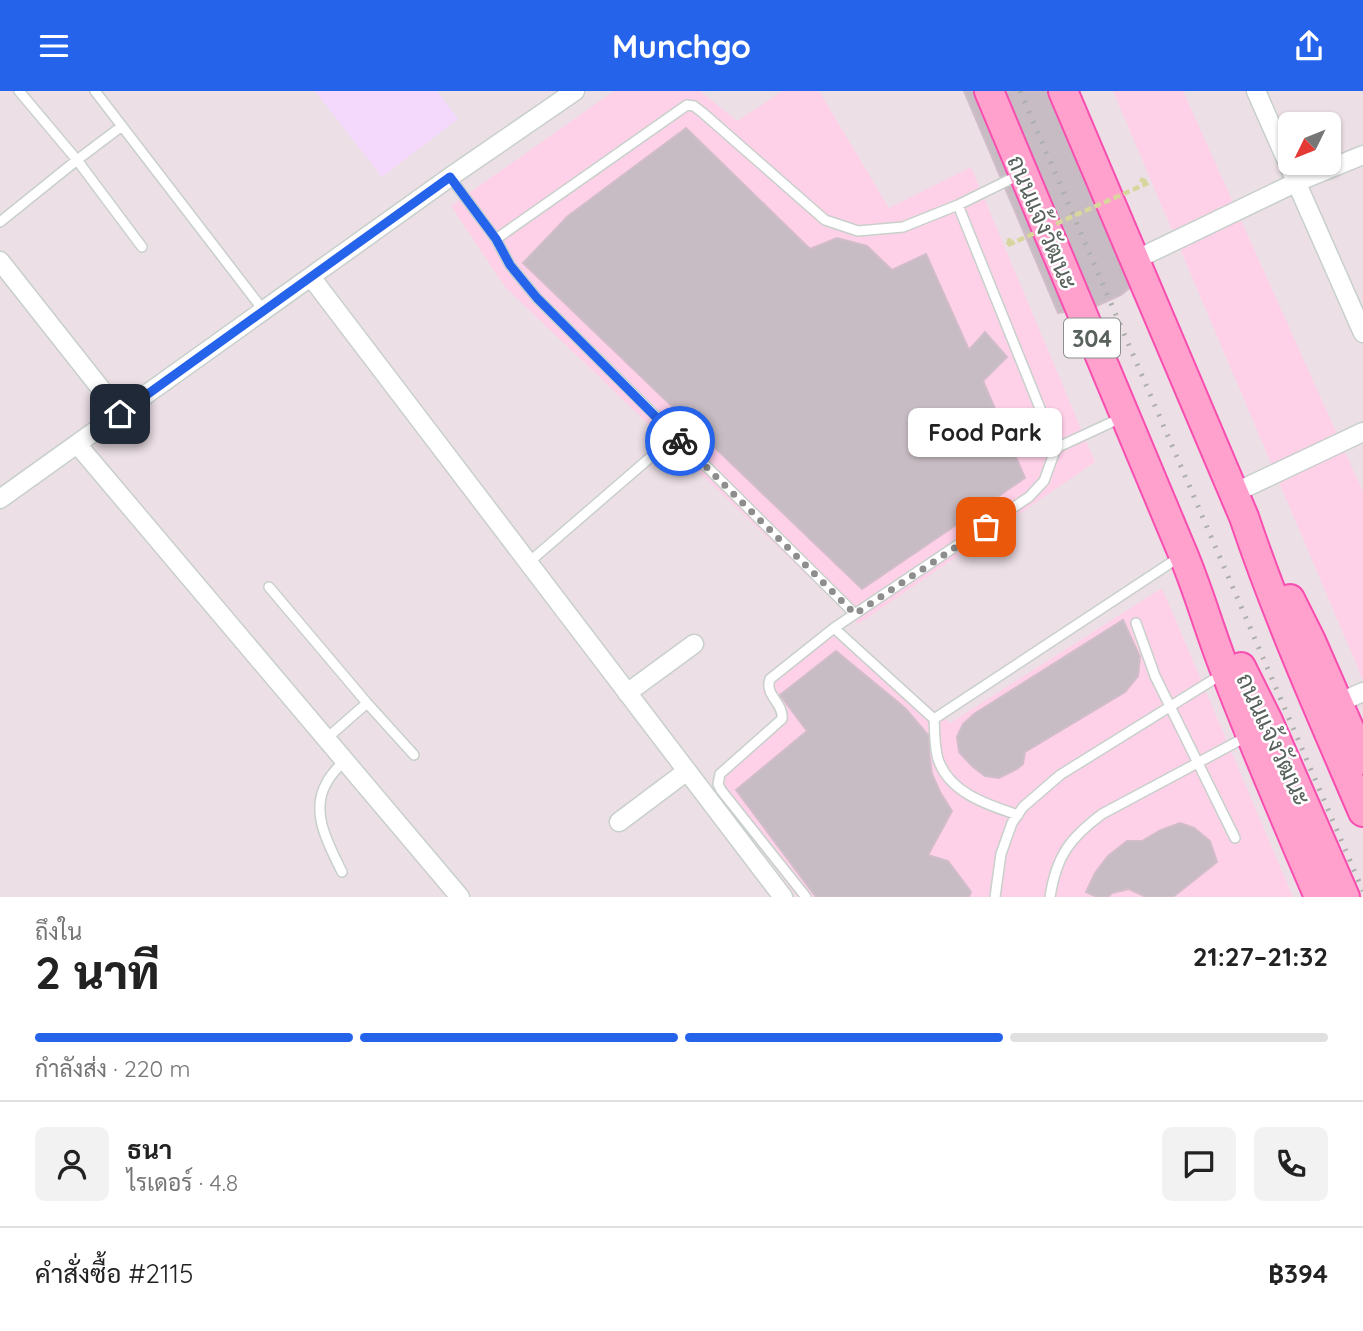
<!DOCTYPE html>
<html lang="th">
<head>
<meta charset="utf-8">
<style>
  :root { --surface:#fff; --page:#f2f2f2; --text:#222; --muted:#767676; --line:#e0e0e0; --accent:#2563eb }
  body { margin:0; font-family:Quicksand,Sarabun,sans-serif; background:var(--page); color:var(--text); height:100vh; display:flex; flex-direction:column; font-size:26px; white-space:nowrap }
  * { box-sizing:border-box; margin:0 }
  p { font-size:23px; color:var(--muted) }
  .icon { flex:none; width:38px; height:38px; fill:none; stroke:currentColor; stroke-width:2; stroke-linecap:round; stroke-linejoin:round }
  .map { position:relative; height:806px; overflow:hidden }
  .details { display:flex; flex-direction:column; background:var(--surface); flex:1 }
  .details>* { flex:none }
  .needle { width:46px; rotate:227deg }
  .fabs { position:absolute; left:1278px; top:21px; display:grid; gap:14px }
  .fabs a { display:grid; place-items:center; width:63px; height:63px; border-radius:10px; background:var(--surface); box-shadow:0 2px 5px #0004; font-size:35px }
  .pin { position:absolute; display:grid; place-items:center; width:60px; height:60px; color:#fff; margin:-30px; border-radius:14px; box-shadow:0 4px 10px #0006 }
  .courier { position:absolute; display:grid; place-items:center; width:70px; height:70px; margin:-35px; border:5px solid #2563eb; border-radius:50%; background:#fff; color:#222; box-shadow:0 2px 9px #0007 }
  .bubble { position:absolute; height:49px; border-radius:10px; background:var(--surface); box-shadow:0 2px 5px #0004; font-size:23px; font-weight:800; line-height:49px; text-align:center }
  .headline em { font-style:normal; font-weight:800 }
  .headline div { display:flex; flex-direction:column-reverse }
  .headline { display:flex; align-items:center; justify-content:space-between; height:119px; padding:0 35px }
  h1 { font-size:46px; font-weight:800; line-height:52px }
  .bar { display:grid; grid-template-columns:repeat(4,1fr); gap:10px 7px; align-content:center; height:84px; padding:0 35px }
  .bar i { height:9px; border-radius:5px; background:var(--line) }
  .bar .selected { background:var(--accent) }
  .bar p { grid-column:span 4 }
  .line { display:flex; align-items:center; gap:18px; padding:0 35px; border-top:2px solid var(--line) }
  .line div { flex:1 }
  .round { display:grid; place-items:center; flex:none; width:74px; height:74px; border-radius:10px; background:var(--page) }
  header { display:flex; justify-content:space-between; align-items:center; height:91px; padding:0 35px; background:var(--accent); color:#fff; font-size:32px; font-weight:800 }
  .map>svg:first-child { display:block }
  .commercial { fill:#ffd1e9 }
  .medical { fill:#f5d9fc }
  .building { fill:#c7bcc3; stroke:#d1bdc9; stroke-width:2 }
  .lines { fill:none; stroke-linecap:round; stroke-linejoin:round }
  .service-casing { stroke:#c8d0cb; stroke-width:12 }
  .minor-casing { stroke:#c8d0cb; stroke-width:21 }
  .primary-casing { stroke:#f74eaf; stroke-width:32 }
  .path { stroke:#d8d69c; stroke-width:4.5; stroke-dasharray:7 3.5; stroke-linecap:butt }
  .service { stroke:#fff; stroke-width:9 }
  .minor { stroke:#fff; stroke-width:18 }
  .primary { stroke:#ffa1cc; stroke-width:28 }
  .rail { stroke:#adafad; stroke-width:5; stroke-dasharray:2 9; stroke-linecap:butt }
  .path-bridge { stroke:#d8d69c; stroke-width:4.5; stroke-dasharray:7 3.5; stroke-linecap:butt }
  .done { stroke:#8c8d8c; stroke-width:7; stroke-dasharray:0 12.6 }
  .route { stroke:#2563eb; stroke-width:9 }
  .labels { text-anchor:middle; dominant-baseline:central; stroke-width:5; stroke-linejoin:round; paint-order:stroke }
  .shield { fill:#fff; stroke:#8a908c; stroke-width:2 }
  .shield-label { font-size:23px; font-weight:bold; fill:#58615b }
  .street-label { font-size:24px; fill:#58615b; stroke:#fff }
</style>
</head>
<body>
<header><svg class="icon" aria-label="menu" viewBox="0 0 24 24"><path d="M4 6h16M4 12h16M4 18h16"/></svg>Munchgo<svg class="icon" aria-label="share" viewBox="0 0 24 24"><path d="M12 15V3M7 8l5-5 5 5M5 13v7h14v-7"/></svg></header>
<div class="map">
<svg width="1363" height="806" viewBox="0 0 1363 806">
  <rect width="100%" height="100%" fill="#ecdfe6"/>
  <path class="commercial" d="M614,0h86l37,30 46,-30h36l70,117 82,-41 124,295 -237,162 -353,-337 -54,-81z
    M1113,0h70l180,401v188z
    M1162,497l131,309h-496l-82,-113 67,-62 -20,-31 74,-62 114,94z"/>
  <path class="medical" d="M315,0h122l21,28 -76,58z"/>
  <path class="building" d="M964,0h109l75,182 -27,22 -29,13 -34,5z
    M686,37l124,121 27,-11 30,8 25,24 34,-16 43,96 16,-18 22,25 -24,24 42,97 -163,111 -339,-326 45,-47z
    M1123,529l17,37 -2,19 -13,16 -100,60 -2,12 -6,5 -18,9 -14,-2 -13,-10 -13,-14 -2,-15 6,-13 11,-10z
    M836,560l69,57 24,28v16l3,22 8,18 12,19 -24,44 20,6 23,31 -2,5h-153l-80,-107 71,-59 -27,-36z
    M1180,732l14,5 16,13 7,21 -44,35h-27l-17,-8 -17,4 -4,4h-11l-11,-5 9,-19 13,-17 19,-15h15l19,-11z"/>
  <g class="lines">
    <defs>
      <path id="service" d="M19,0l58,69 65,87
        M95,0l169,220
        M450,86l46,62
        M958,114l98,243
        M0,131l77,-62 45,-34
        M528,472l132,-114
        M269,496l98,116 47,52
        M855,523l-318,-316 -27,-33 -14,-26 191,-134 7,1 9,7 122,107 33,11 45,-4 55,-22 61,-30
        M1136,532l19,53 80,162
        M834,537l195,-131 15,-16 12,-33 67,-31
        M934,628l247,-163
        M326,648l41,-36
        M342,781c-13,-27 -33,-60 -15,-90 4,-8 12,-15 17,-22
        M806,806l-85,-107 -3,-6 2,-10 62,-55c2,-16 -18,-24 -12,-40l64,-51 100,91c1,13 0,27 4,40 11,34 50,46 80,56
        M995,806l6,-43 11,-31 11,-16 37,-32 164,-102
        M1050,806c6,-41 20,-59 52,-83l144,-77"/>
      <path id="minor" d="M1256,0l107,242
        M1135,169l162,-78 66,-27
        M0,170l120,152
        M311,186l472,620
        M77,353l383,453
        M1234,402l129,-61
        M0,408l450,-322 125,-86
        M627,602l67,-49
        M1338,612l25,-11
        M619,731l68,-51"/>
      <path id="primary" d="M989,0l194,463c16,38 27,78 42,116 29,76 62,152 94,227
        M1063,0l181,426c34,101 77,197 119,295
        M1290,508l21,42 52,119
        M1241,576l27,54 77,176"/>
    </defs>
    <use href="#service" class="service-casing"/>
    <use href="#minor" class="minor-casing"/>
    <use href="#primary" class="primary-casing"/>
    <path class="path" d="M1140,88l8,4
      M1008,154l2,-7"/>
    <use href="#service" class="service"/>
    <use href="#minor" class="minor"/>
    <use href="#primary" class="primary"/>
    <path class="rail" d="M1020,0l343,800"/>
    <path class="path-bridge" d="M1008,154l140,-62"/>
  </g>
  <g class="lines">
    <path class="done" d="M680,350l175,173 131,-87"/>
    <path class="route" d="M120,323l330,-237 46,62 14,26 27,33 143,143"/>
  </g>
  <g class="labels">
    <rect class="shield" x="1064" y="227.5" width="56" height="39" rx="5"/>
    <g class="shield-label">
      <text x="1092" y="247">304</text>
    </g>
    <g class="street-label">
      <text transform="translate(1043 131) rotate(67)">ถนนแจ้งวัฒนะ</text>
      <text transform="translate(1274 648) rotate(65)">ถนนแจ้งวัฒนะ</text>
    </g>
  </g>
</svg>
<div class="fabs">
<a><svg class="needle" viewBox="-14 -14 28 28"><path d="M0-13l5 13h-10z" fill="#e53935"/><path d="M0 13l5-13h-10z" fill="#767676"/></svg></a>
</div>
<div class="pin" style="left:986px;top:436px;background:#ea580c"><svg class="icon" aria-label="bag" viewBox="0 0 24 24"><path d="M5 8h14l-1 12H6zM9 8a3 3 0 0 1 6 0"/></svg></div>
<div class="pin" style="left:120px;top:323px;background:#1f2937"><svg class="icon" aria-label="home" viewBox="0 0 24 24"><path d="M3 11l9-7 9 7M6 9v11h12V9"/></svg></div>
<div class="courier" style="left:680px;top:350px"><svg class="icon" aria-label="bike" viewBox="0 0 24 24"><circle cx="6" cy="16" r="4"/><circle cx="18" cy="16" r="4"/><path d="M6 16l4-8h5l3 8M10 8l3 8H6M13 5h3"/></svg></div>
<div class="bubble" style="left:908px;top:317px;width:154px">Food Park</div>
</div>
<section class="details">
<div class="headline"><div><h1>2 นาที</h1><p>ถึงใน</p></div><em>21:27–21:32</em></div>
<div class="bar"><i class="selected"></i><i class="selected"></i><i class="selected"></i><i></i><p>กำลังส่ง · 220 m</p></div>
<div class="line" style="height:126px"><a class="round"><svg class="icon" aria-label="person" viewBox="0 0 24 24"><circle cx="12" cy="8" r="4"/><path d="M4 21q1-7 8-7t8 7"/></svg></a><div><b>ธนา</b><p>ไรเดอร์ · 4.8</p></div><a class="round"><svg class="icon" aria-label="chat" viewBox="0 0 24 24"><path d="M4 5h16v11H9l-5 4z"/></svg></a><a class="round"><svg class="icon" aria-label="phone" viewBox="0 0 24 24"><path d="M5 4h4l2 5-3 2q2 4 5 5l2-3 5 2v4C11 20 4 13 5 4z"/></svg></a></div>
<div class="line" style="height:91px"><div>คำสั่งซื้อ #2115</div><b>฿394</b></div>
</section>
</body>
</html>
